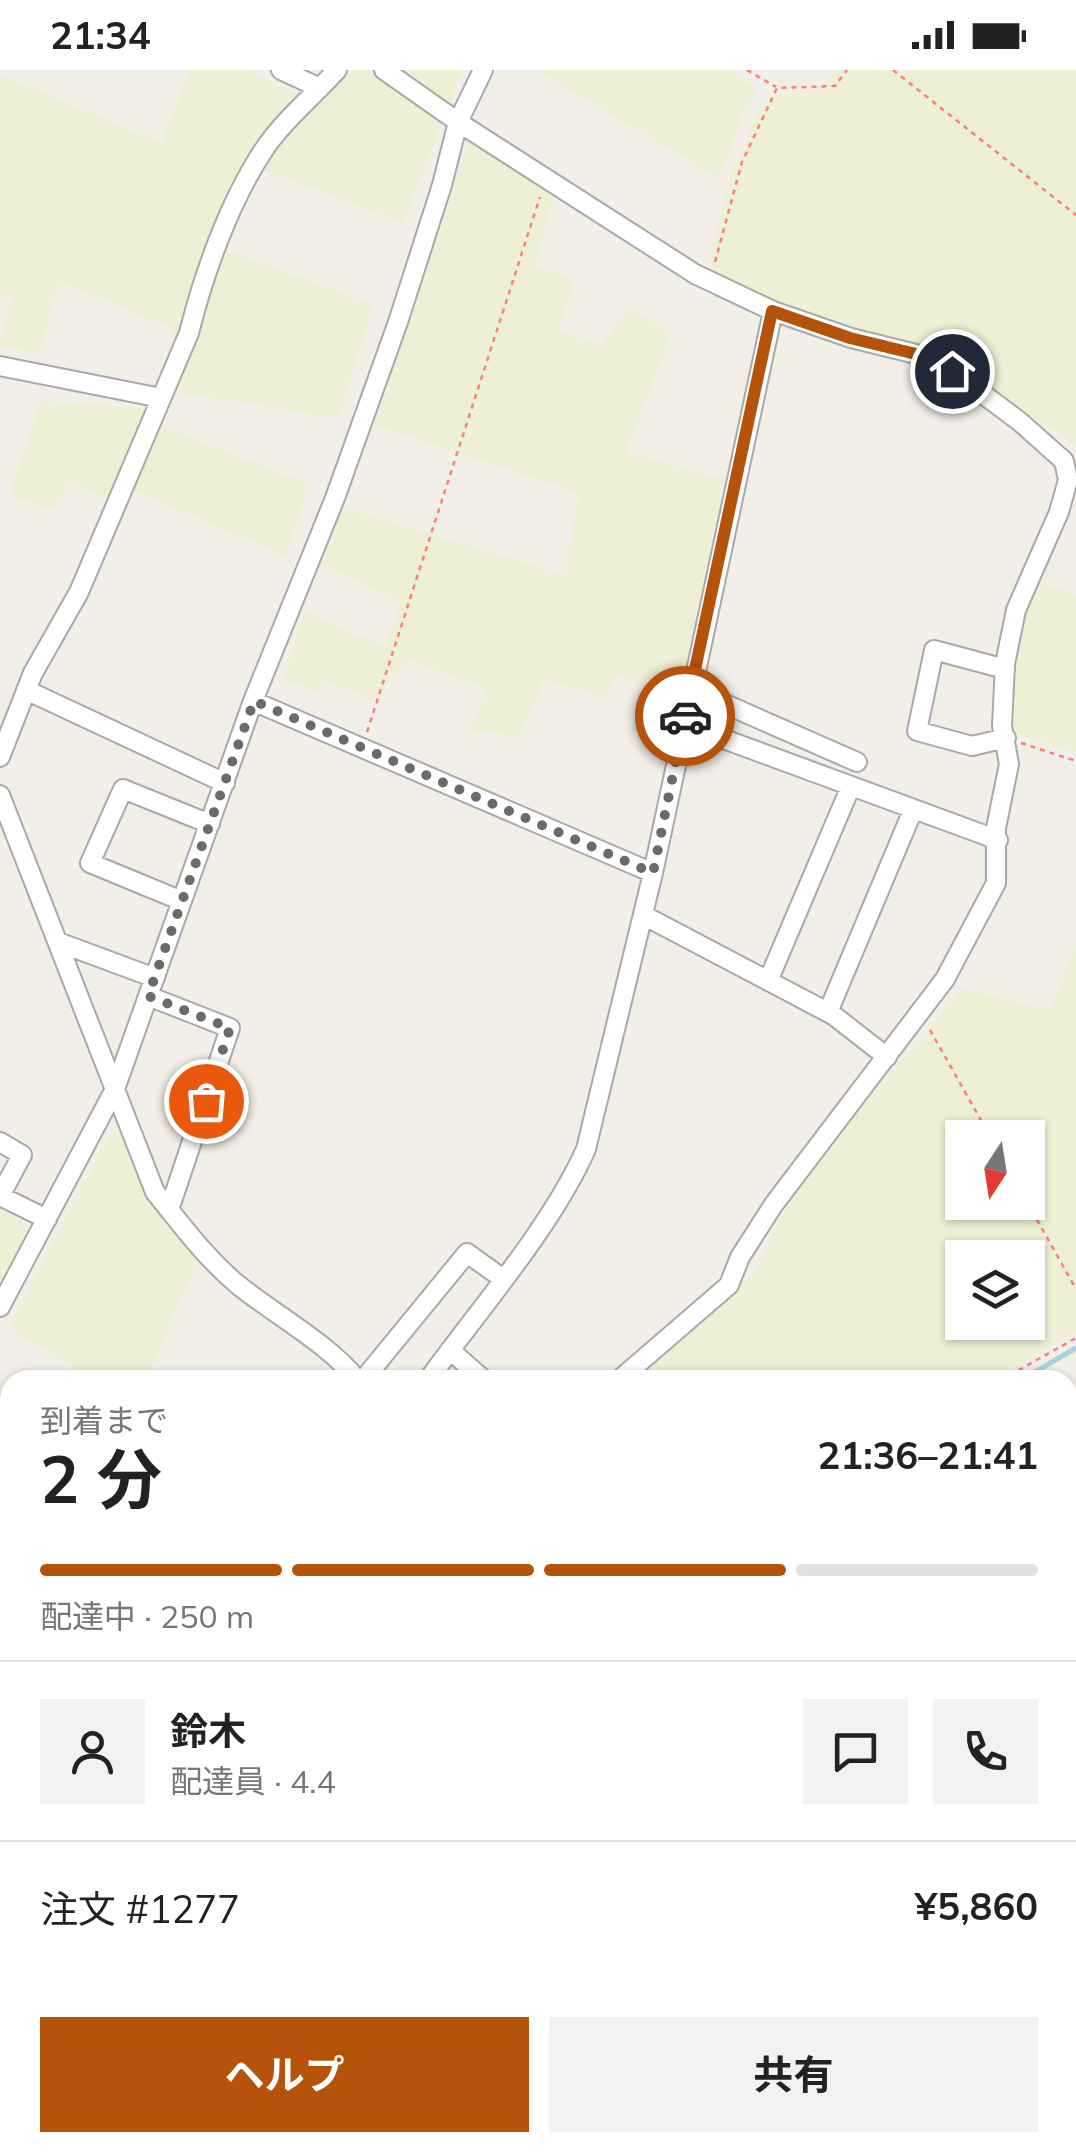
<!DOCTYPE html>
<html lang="ja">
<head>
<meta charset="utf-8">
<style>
  :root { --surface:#fff; --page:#f2f2f2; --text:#222; --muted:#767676; --line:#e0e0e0; --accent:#b45309 }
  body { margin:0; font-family:Mulish,"Noto Sans JP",sans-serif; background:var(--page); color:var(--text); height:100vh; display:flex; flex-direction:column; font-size:38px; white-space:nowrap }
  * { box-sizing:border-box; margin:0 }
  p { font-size:32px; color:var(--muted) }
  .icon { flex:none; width:55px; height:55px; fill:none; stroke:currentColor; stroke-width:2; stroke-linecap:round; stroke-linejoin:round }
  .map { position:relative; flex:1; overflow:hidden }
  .side { position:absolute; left:0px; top:1300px; width:1078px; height:782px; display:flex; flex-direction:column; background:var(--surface); border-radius:30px 30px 0 0; box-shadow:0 2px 8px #0004 }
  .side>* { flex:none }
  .needle { width:65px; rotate:192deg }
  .fabs { position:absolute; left:945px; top:1050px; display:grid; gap:20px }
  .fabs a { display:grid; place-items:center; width:100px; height:100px; border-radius:0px; background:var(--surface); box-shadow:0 2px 8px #0004; font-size:50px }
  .pin { position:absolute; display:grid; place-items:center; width:85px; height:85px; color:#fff; margin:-42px; border:5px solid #fff; border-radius:50%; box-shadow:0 2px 10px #0007 }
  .courier { position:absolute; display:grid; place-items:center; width:100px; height:100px; margin:-50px; border:8px solid #b45309; border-radius:50%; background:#fff; color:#222; box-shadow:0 2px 12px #0007 }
  .headline em { font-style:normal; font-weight:700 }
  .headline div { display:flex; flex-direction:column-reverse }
  .headline { display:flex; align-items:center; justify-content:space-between; height:170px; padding:0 40px }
  h1 { font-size:65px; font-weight:700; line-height:75px }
  .bar { display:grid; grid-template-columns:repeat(4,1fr); gap:15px 10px; align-content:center; height:120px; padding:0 40px }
  .bar i { height:12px; border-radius:8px; background:var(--line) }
  .bar .on { background:var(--accent) }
  .bar p { grid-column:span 4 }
  .line { display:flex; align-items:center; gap:25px; padding:0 40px; border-top:2px solid var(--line) }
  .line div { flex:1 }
  .round { display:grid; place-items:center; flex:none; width:105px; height:105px; border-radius:0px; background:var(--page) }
  .button { display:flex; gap:20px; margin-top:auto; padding:20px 40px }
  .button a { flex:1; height:115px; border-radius:0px; background:var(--accent); color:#fff; font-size:40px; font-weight:700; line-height:115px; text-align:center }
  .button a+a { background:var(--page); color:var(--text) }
  .status { display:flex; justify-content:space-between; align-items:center; height:70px; padding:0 50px; background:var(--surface); direction:ltr }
  .status svg { height:28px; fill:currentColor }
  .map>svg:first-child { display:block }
  .farmland { fill:#eef0d5; fill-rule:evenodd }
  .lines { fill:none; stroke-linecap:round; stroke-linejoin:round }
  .stream { stroke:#aad3df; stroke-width:5 }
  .service-casing { stroke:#a9a9a9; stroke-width:14 }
  .minor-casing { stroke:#a9a9a9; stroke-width:22 }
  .trunk-casing { stroke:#dc2a67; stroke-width:32 }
  .path { stroke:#fa8072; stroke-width:2.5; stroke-dasharray:5 5; stroke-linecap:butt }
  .service { stroke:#fff; stroke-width:9 }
  .minor { stroke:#fff; stroke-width:18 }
  .trunk { stroke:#f2b4a3; stroke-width:28 }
  .done { stroke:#6b6a68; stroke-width:10; stroke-dasharray:0 18 }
  .route { stroke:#b45309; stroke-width:12 }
</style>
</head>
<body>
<div class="status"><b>21:34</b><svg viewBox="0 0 49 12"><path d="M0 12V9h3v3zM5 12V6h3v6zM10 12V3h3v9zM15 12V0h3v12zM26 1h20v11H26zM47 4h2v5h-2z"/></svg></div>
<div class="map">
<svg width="1076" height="2082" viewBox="0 0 1076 2082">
  <rect width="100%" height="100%" fill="#f2efe9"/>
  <path class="farmland" d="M190,0h58l52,26 32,-26h130l-59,153 -141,-54 -41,79 152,56 -34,114 -165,-26 -2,-63 -112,-48 -22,72 -38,-7 12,-48 -12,-2v-222l161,69z
    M536,0h191l31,19 -15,24 -24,65z
    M836,0h240v375l-154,-100 -35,-6 -101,-33 -62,-29 -11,-9 -3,-10 19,-77 25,-60 11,-16 13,-10 27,-3 17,-6z
    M470,71l85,54 -20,69 40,18 -17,46 42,19 29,-39 42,25 -45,120 97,25 -40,206 -69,-7 -7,21 -63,-19 -24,57 -49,-6 15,-42 -78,-28 -35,40 -50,-20 -4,12 -35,-12 20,-69 81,36 15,-43 -77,-39 18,-58 224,68 14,-82 -213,-71z
    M41,331l111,8 10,17 146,58 -22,72 -154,-66 -11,17 -52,-24 -17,26 -43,-13z
    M1039,512l37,13v158l-62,-21 -6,-8v-29l15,-82z
    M1076,874v388l-87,48h-355l122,-109 38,-83 169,-200 88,23zM962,1068h66v64h-66zM962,1188h66v64h-66z
    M119,1047l52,96 31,36 -56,131h-51l-87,-52z
    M0,1139l27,17 -27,71z
    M1076,1582v439l-8,-3v-424z
    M10,1738v334l227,1 -8,9h-229v-337z"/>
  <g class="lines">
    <path class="stream" d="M1021,1310l55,-32
      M0,1727l10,-5"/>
    <defs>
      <path id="service" d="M1068,1386l8,-10"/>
      <path id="minor" d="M281,0l39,18
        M384,0l74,52 237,152 78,37 78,27 65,16 36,17 67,50 45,40 4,19 -9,32 -43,98 -11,54 -3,62 7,38 -13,64v55l-51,96 -171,225 -34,53 -11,28 -110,95
        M0,296l161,32
        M1005,599l-71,-19 -17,81 55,15 34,-8
        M691,619l166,73
        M26,620l199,93
        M253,631l400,172
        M683,654l315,116
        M0,687l33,-84 46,-81 110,-259c15,-60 40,-130 74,-182 19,-29 50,-55 74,-81
        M0,725l155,397c26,32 50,65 82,92 35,29 94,61 120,96
        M182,831l-92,-38 33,-74 87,35
        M643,845l190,100 54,42
        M58,872l97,36
        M768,911l83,-195
        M148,926l82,32 -61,182
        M828,942l85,-202
        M0,1072l22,13 -22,41 47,23
        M0,1237l115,-218 138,-388 82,-203 63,-176 44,-137 16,-63 25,-52
        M450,1280l34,30
        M363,1310l104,-127 35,25
        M428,1310c50,-69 124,-154 158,-231l67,-276 120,-562
        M1068,1581l8,-12
        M745,2072l9,10
        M255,2082l7,-9 14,8 4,-9
        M698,2082l7,-10"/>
      <path id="trunk" d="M1068,1453l8,-11
        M1068,1507l8,-11
        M519,2082l9,-10
        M583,2082l7,-10
        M625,2082l7,-10
        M681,2082l7,-10"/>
    </defs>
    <use href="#service" class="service-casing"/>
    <use href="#minor" class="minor-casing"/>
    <use href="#trunk" class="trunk-casing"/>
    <path class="path" d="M747,0l29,17
      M893,0l183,145
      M715,192l27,-100 35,-74 58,-2 12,-16
      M367,662l173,-535
      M1021,673l55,18
      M930,960l61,108
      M1027,1132l49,87
      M1001,1310l75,-42
      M0,1578l10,-3
      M0,1993l10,8
      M0,2026l10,-8"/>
    <use href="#service" class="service"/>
    <use href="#minor" class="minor"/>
    <use href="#trunk" class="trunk"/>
  </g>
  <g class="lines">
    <path class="done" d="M206,1031l24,-73 -82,-32 106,-295 399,172 32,-157"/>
    <path class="route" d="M685,646l87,-405 78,27 66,16 36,17"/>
  </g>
</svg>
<div class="fabs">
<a><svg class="needle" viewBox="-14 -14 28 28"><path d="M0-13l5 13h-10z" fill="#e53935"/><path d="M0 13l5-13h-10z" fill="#767676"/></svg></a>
<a><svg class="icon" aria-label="layers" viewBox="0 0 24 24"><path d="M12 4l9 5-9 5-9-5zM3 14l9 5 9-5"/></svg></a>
</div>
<div class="pin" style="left:206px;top:1031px;background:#ea580c"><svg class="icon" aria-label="bag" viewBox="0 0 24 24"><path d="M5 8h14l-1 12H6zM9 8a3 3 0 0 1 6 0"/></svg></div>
<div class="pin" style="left:952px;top:301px;background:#1f2937"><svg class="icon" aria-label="home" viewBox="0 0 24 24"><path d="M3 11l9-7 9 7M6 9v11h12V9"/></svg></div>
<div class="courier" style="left:685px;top:646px"><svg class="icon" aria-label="car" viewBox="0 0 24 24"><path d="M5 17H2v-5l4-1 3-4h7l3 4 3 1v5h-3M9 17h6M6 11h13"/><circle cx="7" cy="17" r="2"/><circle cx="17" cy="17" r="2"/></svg></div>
<section class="side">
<div class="headline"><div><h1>2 分</h1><p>到着まで</p></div><em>21:36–21:41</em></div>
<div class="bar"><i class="on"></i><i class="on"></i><i class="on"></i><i></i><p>配達中 · 250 m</p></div>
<div class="line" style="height:180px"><a class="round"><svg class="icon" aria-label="person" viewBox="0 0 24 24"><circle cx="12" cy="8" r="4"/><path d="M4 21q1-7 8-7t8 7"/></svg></a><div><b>鈴木</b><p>配達員 · 4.4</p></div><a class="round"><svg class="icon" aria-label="chat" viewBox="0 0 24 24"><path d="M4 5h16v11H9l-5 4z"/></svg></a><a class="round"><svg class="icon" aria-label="phone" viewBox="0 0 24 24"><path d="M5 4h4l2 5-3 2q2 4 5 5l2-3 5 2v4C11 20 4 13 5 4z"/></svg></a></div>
<div class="line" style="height:130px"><div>注文 #1277</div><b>¥5,860</b></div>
<div class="button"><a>ヘルプ</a><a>共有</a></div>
</section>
</div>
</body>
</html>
